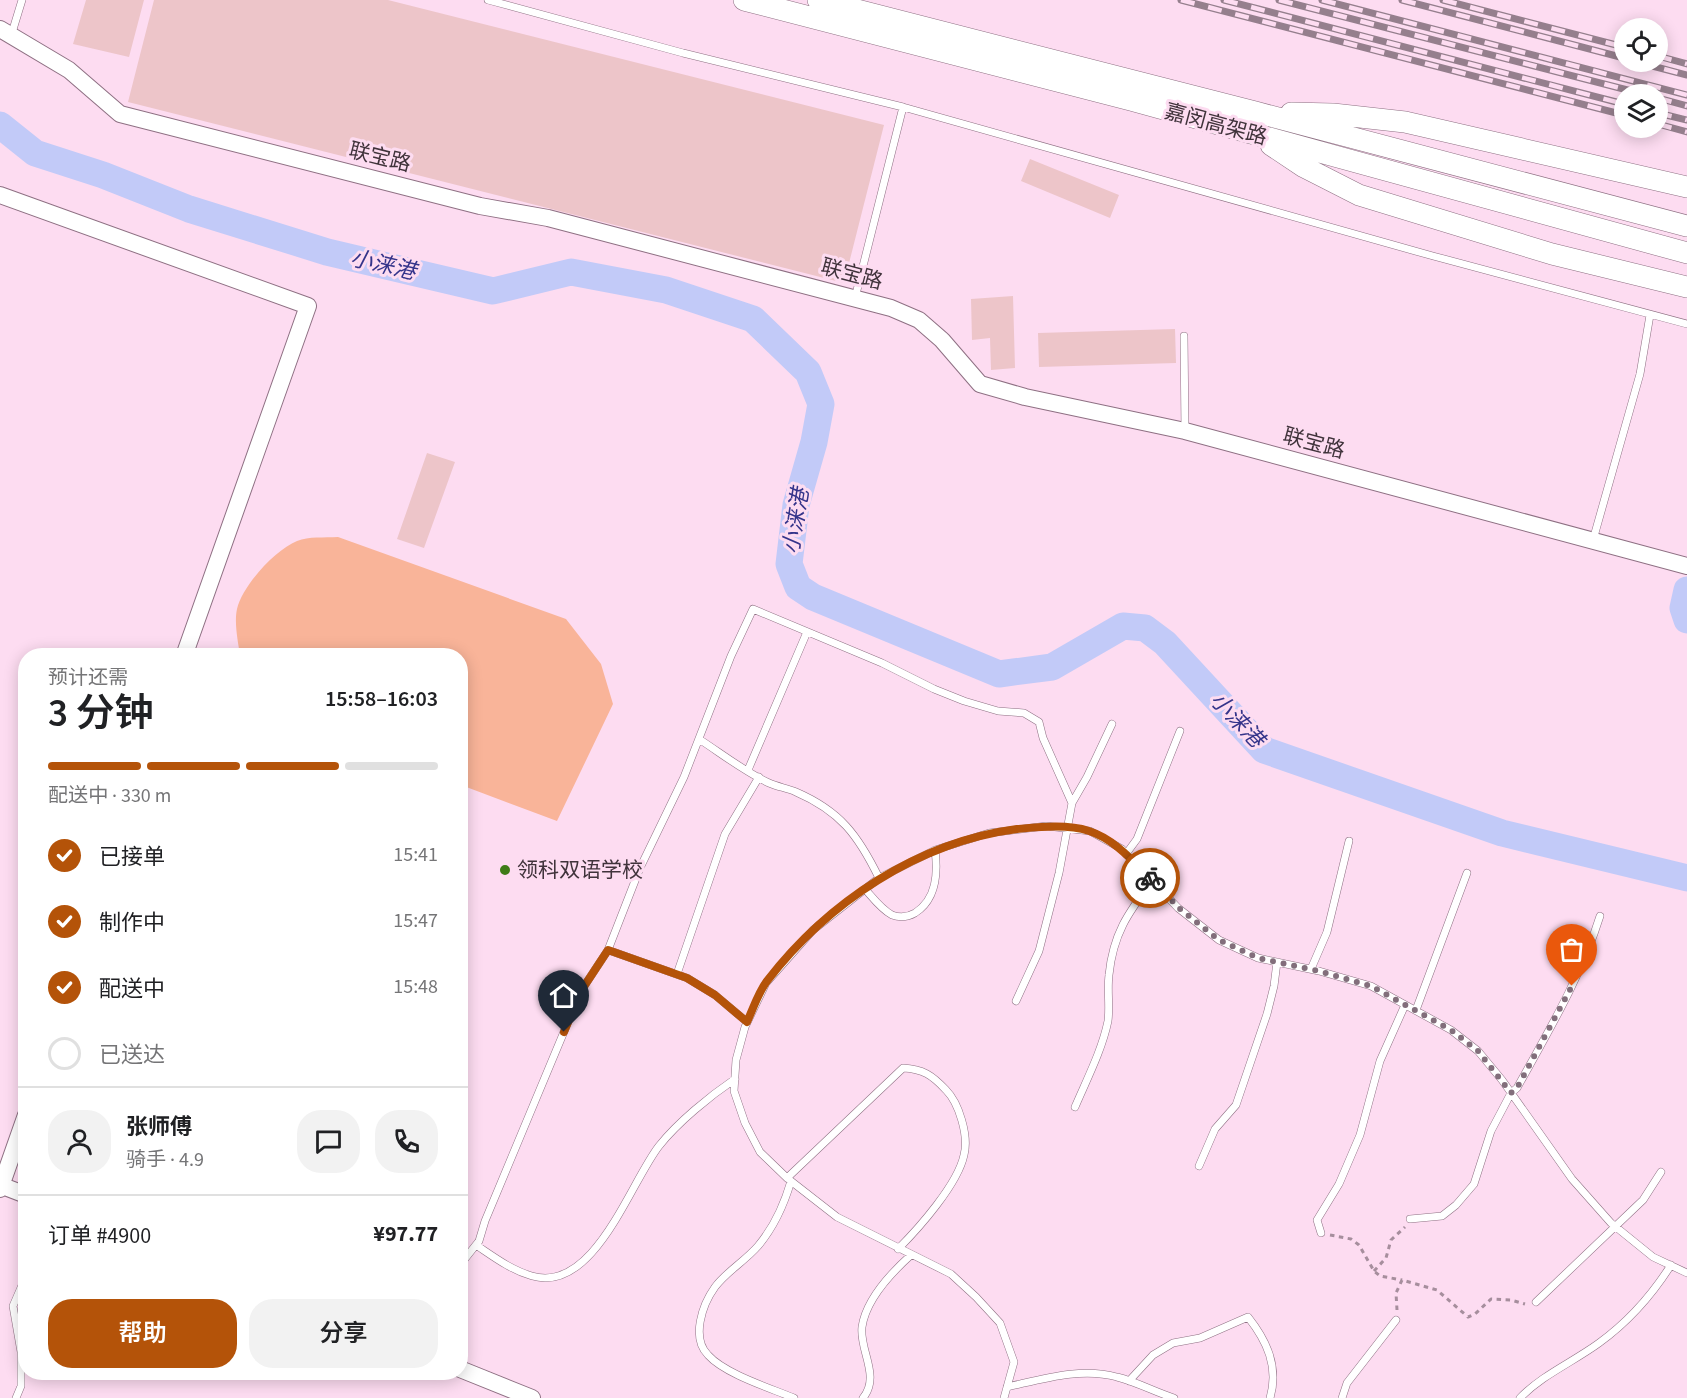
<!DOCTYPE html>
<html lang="zh">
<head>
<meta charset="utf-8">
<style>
  :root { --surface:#fff; --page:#f2f2f2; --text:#202124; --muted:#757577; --line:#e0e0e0; --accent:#b45309 }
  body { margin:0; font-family:"Source Sans 3","Noto Sans SC",sans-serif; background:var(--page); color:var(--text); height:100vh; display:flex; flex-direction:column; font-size:22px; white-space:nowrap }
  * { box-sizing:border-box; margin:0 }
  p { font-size:20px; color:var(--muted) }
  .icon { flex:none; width:33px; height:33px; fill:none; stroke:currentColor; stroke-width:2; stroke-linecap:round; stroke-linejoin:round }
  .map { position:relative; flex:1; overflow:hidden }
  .sheet { position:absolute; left:18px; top:648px; width:450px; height:732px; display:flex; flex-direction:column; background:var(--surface); border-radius:24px; box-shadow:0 3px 15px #0003 }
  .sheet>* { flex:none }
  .buttons { position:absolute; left:1614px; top:18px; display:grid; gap:12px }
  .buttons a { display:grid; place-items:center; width:54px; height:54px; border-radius:50%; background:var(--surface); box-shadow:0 3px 15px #0003; font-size:30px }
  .pin { position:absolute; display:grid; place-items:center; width:51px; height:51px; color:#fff; margin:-62px -26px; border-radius:50% 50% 50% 0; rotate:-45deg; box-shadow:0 0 6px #0007 }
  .pin .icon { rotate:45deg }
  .courier { position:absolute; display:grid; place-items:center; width:60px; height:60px; margin:-30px; border:4px solid #b45309; border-radius:50%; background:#fff; color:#222; box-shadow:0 2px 8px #0007 }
  .overview em { font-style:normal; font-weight:600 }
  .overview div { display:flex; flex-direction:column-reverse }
  .overview { display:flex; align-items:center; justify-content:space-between; height:102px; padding:0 30px }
  h1 { font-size:39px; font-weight:600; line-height:45px }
  .bar { display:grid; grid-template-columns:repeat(4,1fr); gap:9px 6px; align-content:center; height:72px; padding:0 30px }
  .bar i { height:8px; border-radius:4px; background:var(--line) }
  .bar .active { background:var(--accent) }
  .bar p { grid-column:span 4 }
  .line { display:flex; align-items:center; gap:15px; padding:0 30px; border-top:2px solid var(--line) }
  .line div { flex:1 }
  .round { display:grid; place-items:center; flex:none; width:63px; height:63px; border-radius:24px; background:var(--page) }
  ol { padding:0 30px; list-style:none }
  li { display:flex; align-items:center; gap:18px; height:66px }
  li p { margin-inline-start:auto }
  li .icon { padding:6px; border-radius:50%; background:var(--accent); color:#fff; stroke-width:4 }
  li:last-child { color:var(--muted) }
  li i { width:33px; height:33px; border:3px solid var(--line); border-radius:50% }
  .primary-button { display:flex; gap:12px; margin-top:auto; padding:12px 30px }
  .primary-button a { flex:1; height:69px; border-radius:24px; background:var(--accent); color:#fff; font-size:24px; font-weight:600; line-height:69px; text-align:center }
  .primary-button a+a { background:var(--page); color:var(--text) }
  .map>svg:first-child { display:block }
  .green { fill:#f9b499 }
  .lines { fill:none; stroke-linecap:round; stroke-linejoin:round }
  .river { stroke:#c2caf8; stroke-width:27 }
  .building { fill:#edc5c9 }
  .service-casing { stroke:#8e7083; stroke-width:8 }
  .tertiary-casing { stroke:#8e7083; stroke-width:18 }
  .trunk-casing { stroke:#8e7083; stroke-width:22 }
  .path { stroke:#a68e9d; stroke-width:3; stroke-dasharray:4.5 4.5; stroke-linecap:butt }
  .service { stroke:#fff; stroke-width:7 }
  .tertiary { stroke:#fff; stroke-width:16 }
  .trunk { stroke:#fff; stroke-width:21 }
  .rail-casing { stroke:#957f8d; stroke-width:7 }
  .rail { stroke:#fddcf1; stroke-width:4.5; stroke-dasharray:14; stroke-linecap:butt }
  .done { stroke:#826e7b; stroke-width:6; stroke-dasharray:0 10.8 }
  .route { stroke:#b45309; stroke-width:8 }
  .poi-dot { fill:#3e7b17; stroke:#fddcf1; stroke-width:2 }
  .labels { text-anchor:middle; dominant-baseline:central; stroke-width:6; stroke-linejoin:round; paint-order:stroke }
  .street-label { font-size:21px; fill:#40333b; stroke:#fddcf1 }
  .poi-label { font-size:21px; fill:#40333b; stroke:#fddcf1; text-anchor:start }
  .water-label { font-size:22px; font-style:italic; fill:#34348a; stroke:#fddcf1 }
</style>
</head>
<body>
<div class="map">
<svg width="1687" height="1398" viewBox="0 0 1687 1398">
  <rect width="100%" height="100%" fill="#fddcf1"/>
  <path class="green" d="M338,537l228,82 35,45 12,40 -56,117 -96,-36 -1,-129 -220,-1c-2,-13 -6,-32 -3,-46 5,-23 38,-59 60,-68 12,-5 27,-3 41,-4z"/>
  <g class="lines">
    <path class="river" d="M0,125l35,28 68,22 86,34 138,43 166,39 78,-19 95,18 87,29 55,53 13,32 -7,38 -18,63 -7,59 9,23 15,10 186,77 53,-7 71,-41 22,2 20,15 99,107 238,83 185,45
      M1687,590l-4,18 4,12"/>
  </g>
  <path class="building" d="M86,0h58l-15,57 -56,-13z
    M154,0h234l496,125 -40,158 -716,-181z
    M1030,159l89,36 -9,23 -89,-37z
    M1013,296l2,72 -24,2 -1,-32 -18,2 -1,-41z
    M1175,329l1,34 -137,4 -1,-34z
    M427,453l28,9 -31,86 -27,-9z"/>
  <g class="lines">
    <defs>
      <path id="service" d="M488,0l195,53 220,54 530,149 254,68
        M11,36l11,-36
        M855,298l48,-191
        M1184,336l1,95
        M1593,540l47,-166 10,-59
        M699,739c23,15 46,33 70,44 9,4 18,5 27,9 44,19 62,43 83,86
        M748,770l59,-138
        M1126,854l11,-15 43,-108
        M865,889c8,9 16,20 27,26 8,3 16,2 23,-2 22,-14 23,-40 20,-63
        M608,950l79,28 28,17 32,27
        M1311,969l16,-37 22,-91
        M677,974l48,-140 34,-57
        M1016,1001l23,-50 20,-78 13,-70 15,-26 25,-53
        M1416,1010l51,-137
        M1075,1107c12,-28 27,-57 33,-86 2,-15 -1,-31 1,-46 4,-41 19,-62 43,-94
        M1199,1166l16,-37 21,-24 31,-91 7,-28 3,-24
        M787,1178l116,-110c20,1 29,7 43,22 13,13 23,46 18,65 -6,29 -45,73 -66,94
        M791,1181c-7,24 -17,46 -33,65 -13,15 -32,26 -43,41 -13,18 -24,51 -7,68 17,19 62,33 86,43
        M1410,1219l32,-3 14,-11 18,-21 17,-53 20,-38 6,-5c31,-56 64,-111 83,-172
        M1321,1233l-4,-13 22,-36 21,-49 20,-74 25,-56
        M476,1245c18,12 35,25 56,31 62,18 98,-93 127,-130 19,-24 51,-50 76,-67
        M460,1265l19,-24 6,-20 96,-230 27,-41 32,-82 44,-91 47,-121 22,-47 129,54 52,26 30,12 34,10 26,2 15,9 4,16 29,65
        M1536,1302l107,-102 18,-28
        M1129,1381l24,-26 20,-12 27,-5 48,-21c19,24 31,50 22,81
        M1007,1387c36,-8 74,-20 110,-10 20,5 38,15 57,21
        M16,1398l5,-12v-34l-8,-46 13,-30
        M863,1398c18,-22 -4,-48 -1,-71 4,-28 29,-54 49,-72
        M1004,1398l10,-36 -14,-39 -24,-26 -25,-23 -114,-57 -50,-39 -27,-26 -15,-29 -11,-32 2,-31 9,-33 21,-44 47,-53 66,-52 56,-28 54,-17 57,-7 44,5 32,18 56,59 41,32 39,18 61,13 52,15 80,44 27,21 24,29 70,99 39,44 42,34 34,16
        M1342,1398l5,-15 49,-63
        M1520,1398c22,-23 53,-36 79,-55 29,-21 53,-48 72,-78"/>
      <path id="tertiary" d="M0,29l69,41 51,44 360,92 68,12 343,90 28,12 23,20 38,44 45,13 160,34 502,135
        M0,195l308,111 -124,350
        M0,1185l26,10
        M0,1189l26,-74
        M460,1369l72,29"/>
      <path id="trunk" d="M744,0l387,100 556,153
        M818,0l437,112 432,114
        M1291,113l42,1 72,8 282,65
        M1271,145l33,22 55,28 193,59 135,33"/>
    </defs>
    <use href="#service" class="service-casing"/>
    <use href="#tertiary" class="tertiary-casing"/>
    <use href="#trunk" class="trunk-casing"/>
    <path class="path" d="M1330,1235l21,4 8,6 15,26 6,5 22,4
      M1374,1271l12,-13 5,-18 14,-13
      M1397,1310l-1,-17 6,-13 35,10 31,27 7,-3 16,-15 20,1 14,4"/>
    <use href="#service" class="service"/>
    <use href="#tertiary" class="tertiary"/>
    <use href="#trunk" class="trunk"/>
    <defs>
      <path id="rail" d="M1181,0l443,115
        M1224,0l400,104
        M1279,0l364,94
        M1322,0l365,95
        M1402,0l222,58
        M1443,0l181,47
        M1658,56l29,8
        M1637,62l50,13
        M1658,98l29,8
        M1658,113l29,7
        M1658,124l29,8"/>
    </defs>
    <use href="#rail" class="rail-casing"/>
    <use href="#rail" class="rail"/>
  </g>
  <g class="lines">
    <path class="done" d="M1150,878l29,30 40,32 39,18 61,13 52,15 80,44 27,21 33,42 6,-5 55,-102"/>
    <path class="route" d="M564,1032l17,-41 27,-41 79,28 28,17 32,27c6,-13 11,-29 20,-41 61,-79 151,-139 250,-152 23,-2 50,-5 72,2 25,8 43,29 61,47"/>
  </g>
  <circle class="poi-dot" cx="505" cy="870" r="6"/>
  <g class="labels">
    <g class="street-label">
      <text transform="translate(1216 124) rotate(15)">嘉闵高架路</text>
      <text transform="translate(380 157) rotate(14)">联宝路</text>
      <text transform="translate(852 274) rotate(15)">联宝路</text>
      <text transform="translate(1314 443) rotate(15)">联宝路</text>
    </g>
    <g class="poi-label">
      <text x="517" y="870">领科双语学校</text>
    </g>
    <g class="water-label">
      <text transform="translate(383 265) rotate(13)">小涞港</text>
      <text transform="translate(796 521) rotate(-81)">小涞港</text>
      <text transform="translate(1237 720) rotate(46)">小涞港</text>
    </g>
  </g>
</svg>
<div class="buttons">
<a><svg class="icon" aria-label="locate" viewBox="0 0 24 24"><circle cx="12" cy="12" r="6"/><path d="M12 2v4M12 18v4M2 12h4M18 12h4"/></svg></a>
<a><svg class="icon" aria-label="layers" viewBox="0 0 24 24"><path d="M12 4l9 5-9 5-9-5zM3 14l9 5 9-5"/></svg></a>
</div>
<div class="pin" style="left:1572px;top:986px;background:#ea580c"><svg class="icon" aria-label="bag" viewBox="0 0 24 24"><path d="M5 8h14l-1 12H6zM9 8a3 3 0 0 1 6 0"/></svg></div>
<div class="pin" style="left:564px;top:1032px;background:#1f2937"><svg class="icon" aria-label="home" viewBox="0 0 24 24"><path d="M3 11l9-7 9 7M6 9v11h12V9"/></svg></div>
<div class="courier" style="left:1150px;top:878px"><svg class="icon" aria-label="bike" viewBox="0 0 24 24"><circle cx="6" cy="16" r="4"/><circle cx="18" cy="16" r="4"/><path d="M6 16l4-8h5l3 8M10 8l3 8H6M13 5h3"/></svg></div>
<section class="sheet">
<div class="overview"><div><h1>3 分钟</h1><p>预计还需</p></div><em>15:58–16:03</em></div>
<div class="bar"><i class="active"></i><i class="active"></i><i class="active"></i><i></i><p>配送中 · 330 m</p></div>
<ol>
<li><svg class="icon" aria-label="check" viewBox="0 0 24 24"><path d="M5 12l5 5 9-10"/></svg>已接单<p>15:41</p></li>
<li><svg class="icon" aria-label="check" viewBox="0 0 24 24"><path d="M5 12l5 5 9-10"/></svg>制作中<p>15:47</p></li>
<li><svg class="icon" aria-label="check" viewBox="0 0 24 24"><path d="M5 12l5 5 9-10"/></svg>配送中<p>15:48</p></li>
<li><i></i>已送达</li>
</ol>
<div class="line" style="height:108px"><a class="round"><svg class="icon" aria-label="person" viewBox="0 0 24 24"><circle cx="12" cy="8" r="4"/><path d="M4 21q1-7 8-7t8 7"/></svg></a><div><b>张师傅</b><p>骑手 · 4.9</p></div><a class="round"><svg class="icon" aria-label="chat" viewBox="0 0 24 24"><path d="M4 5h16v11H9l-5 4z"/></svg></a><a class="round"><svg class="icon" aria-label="phone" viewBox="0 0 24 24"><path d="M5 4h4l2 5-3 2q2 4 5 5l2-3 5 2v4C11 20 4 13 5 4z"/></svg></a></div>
<div class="line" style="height:78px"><div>订单 #4900</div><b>¥97.77</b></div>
<div class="primary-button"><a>帮助</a><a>分享</a></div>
</section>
</div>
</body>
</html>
